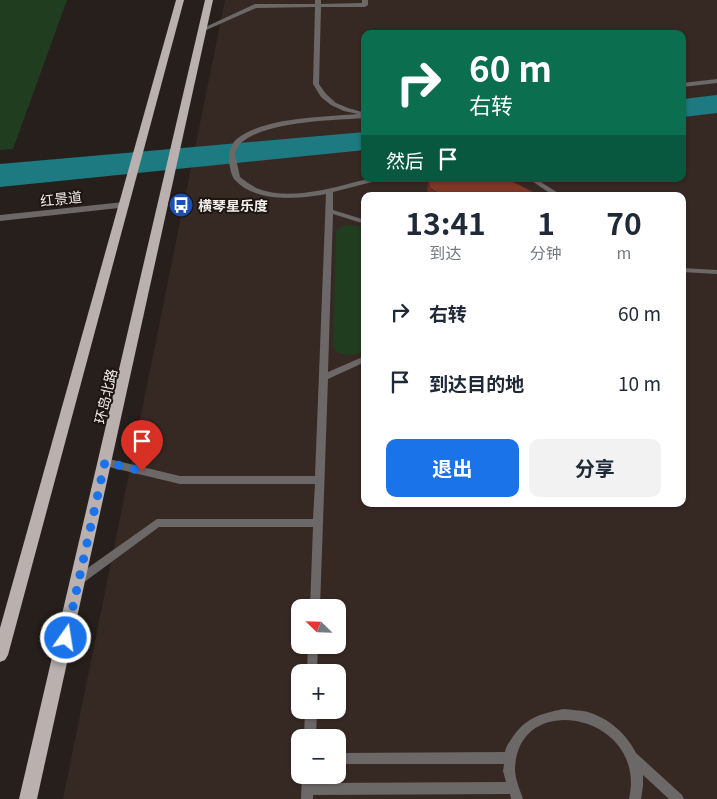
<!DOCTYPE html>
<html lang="zh">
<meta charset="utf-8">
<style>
:root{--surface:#fff;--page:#f2f2f3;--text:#1f2937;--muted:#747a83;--accent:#1a73e8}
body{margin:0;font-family:Georgia,"Noto Sans SC",serif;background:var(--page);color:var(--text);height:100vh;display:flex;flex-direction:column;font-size:19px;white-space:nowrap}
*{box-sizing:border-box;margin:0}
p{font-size:16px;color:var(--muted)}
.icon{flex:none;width:28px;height:28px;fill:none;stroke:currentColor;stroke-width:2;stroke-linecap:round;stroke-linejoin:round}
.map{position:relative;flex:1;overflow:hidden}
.drawer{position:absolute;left:361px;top:192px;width:325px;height:315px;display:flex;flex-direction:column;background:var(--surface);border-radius:10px;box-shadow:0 1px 4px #0004}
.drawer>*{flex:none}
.top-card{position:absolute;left:361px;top:30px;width:325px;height:152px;border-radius:10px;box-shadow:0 1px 4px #0004;background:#0b6e4f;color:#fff;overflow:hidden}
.needle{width:32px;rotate:293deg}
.fabs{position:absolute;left:291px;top:599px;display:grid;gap:10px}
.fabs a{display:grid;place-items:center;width:55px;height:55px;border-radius:10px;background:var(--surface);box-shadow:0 1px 4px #0004;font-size:25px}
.pin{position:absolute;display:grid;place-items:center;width:42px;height:42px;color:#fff;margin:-51px -21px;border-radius:50% 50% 50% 0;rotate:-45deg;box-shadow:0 0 5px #0007}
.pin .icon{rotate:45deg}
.me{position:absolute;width:55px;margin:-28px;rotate:13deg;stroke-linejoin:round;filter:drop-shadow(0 0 4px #0008)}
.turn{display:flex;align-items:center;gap:18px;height:105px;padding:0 25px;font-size:22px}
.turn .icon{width:65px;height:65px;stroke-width:2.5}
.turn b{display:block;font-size:35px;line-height:42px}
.then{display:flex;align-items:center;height:48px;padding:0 25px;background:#0003;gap:10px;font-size:19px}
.eta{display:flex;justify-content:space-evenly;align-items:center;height:85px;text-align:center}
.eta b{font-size:30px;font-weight:700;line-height:35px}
.cta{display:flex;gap:10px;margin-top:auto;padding:10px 25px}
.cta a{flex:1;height:58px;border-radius:10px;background:var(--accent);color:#fff;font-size:20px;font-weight:700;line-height:58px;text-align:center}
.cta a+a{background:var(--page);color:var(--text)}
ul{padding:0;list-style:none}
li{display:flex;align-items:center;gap:15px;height:70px;padding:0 25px}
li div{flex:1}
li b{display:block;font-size:19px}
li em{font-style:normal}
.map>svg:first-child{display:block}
</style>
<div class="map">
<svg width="717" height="799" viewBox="0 0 717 799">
<rect width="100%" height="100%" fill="#261f1c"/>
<path fill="#362924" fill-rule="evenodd" d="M225 0H717V799H63ZM365 34H682V179H365ZM365 196H682V504H365ZM300 608H338V645H300ZM300 672H338V710H300ZM300 738H338V775H300Z"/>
<g fill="#203e1f">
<path d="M0 0H67L13 149 0 150Z"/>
<path d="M345 225 365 227V353L347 355 337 352 333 346 336 231Z"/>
</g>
<g fill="#1d7a80">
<path d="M717 95V113L683 117V99Z"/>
<path d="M365 132V150L0 187V164Z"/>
</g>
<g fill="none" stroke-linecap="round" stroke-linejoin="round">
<g fill="#6c6867" fill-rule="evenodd">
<path d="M315 0H321V4L362 3V0H368V5L365 7H321L319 84 326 94 336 103 348 108 362 112V114H365V118C338 120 241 121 235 154L240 177C245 181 251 185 256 188 284 199 316 192 344 185 356 182 369 178 381 179L380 180 333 192V210L365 220V224L333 214 328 372 365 356V362L328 379 320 608H310L313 527H159L83 583 79 584 75 583 74 580 75 577 157 519H313L315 484H180L105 466 102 464 100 462 102 460 105 458 180 476H315L326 194C299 199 256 203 235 180 231 176 230 167 229 162 228 153 231 143 238 138 266 117 324 117 358 114L344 111 331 105 321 97 313 84 315 7 256 8 204 31 199 30 255 4H315Z"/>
<path d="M717 79V83L682 87V83Z"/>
<path d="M529 179H536L563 196H554Z"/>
<path d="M682 268 717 270V274L682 272Z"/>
<path d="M308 645H318L317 672H307Z"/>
<path d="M563 709C571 710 580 710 588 712 608 718 627 734 636 753L682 795 684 799H669L643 775V786L641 799H629C648 714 517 688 515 769 515 779 520 790 523 799H511L510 794 313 795V799H301L302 775H314V783L506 782 503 771 504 764H338V753L505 752C506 746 509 743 512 738 526 717 541 714 563 709Z"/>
<path d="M305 710H317L316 738H304Z"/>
</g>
<path fill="#6c6867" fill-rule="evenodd" d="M124 202 129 205 128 207 0 221V215Z"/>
<g fill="#b9b0af" fill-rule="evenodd">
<path d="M176 0H184L8 655 5 660 0 662V628Z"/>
<path d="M205 0H213L37 799H19Z"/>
</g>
</g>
<path fill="#6e3022" d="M428 181 541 196H427Z"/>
<path fill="#803828" stroke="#5a271c" d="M429 179H508L541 196H442L430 188 428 181Z"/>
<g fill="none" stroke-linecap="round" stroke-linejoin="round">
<path stroke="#1a73e8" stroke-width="9" stroke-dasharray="0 16.2" d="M66 638 105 462 142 471"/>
</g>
<defs>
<symbol id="bus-disc" viewBox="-11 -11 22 22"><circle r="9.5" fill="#1a4fb4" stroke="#1c1613"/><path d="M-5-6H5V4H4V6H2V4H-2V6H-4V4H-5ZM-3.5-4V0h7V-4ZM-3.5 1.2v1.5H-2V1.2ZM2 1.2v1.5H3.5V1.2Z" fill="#fff"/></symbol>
</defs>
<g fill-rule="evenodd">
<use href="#bus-disc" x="167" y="191" width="28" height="28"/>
</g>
<g text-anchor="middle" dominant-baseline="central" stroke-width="4" stroke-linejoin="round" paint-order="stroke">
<g font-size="14" fill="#f3eeec" stroke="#1c1613">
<text transform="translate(61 198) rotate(-6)">红景道</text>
<text transform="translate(105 396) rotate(-77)">环岛北路</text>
</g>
<g font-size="14" font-weight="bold" fill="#f3eeec" stroke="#1c1613" text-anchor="start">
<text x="198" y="205">横琴星乐度</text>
</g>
</g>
</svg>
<div class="fabs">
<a><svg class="needle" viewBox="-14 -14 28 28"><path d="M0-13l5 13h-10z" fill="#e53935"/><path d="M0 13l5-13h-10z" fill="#747a83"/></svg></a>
<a>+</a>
<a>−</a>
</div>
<div class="pin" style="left:142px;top:471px;background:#d93025"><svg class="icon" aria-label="arrive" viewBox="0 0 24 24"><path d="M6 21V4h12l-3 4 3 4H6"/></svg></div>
<svg class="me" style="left:66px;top:638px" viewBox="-20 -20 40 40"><circle r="17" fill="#1a73e8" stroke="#fff" stroke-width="3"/><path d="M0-11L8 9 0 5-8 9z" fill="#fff"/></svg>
<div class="top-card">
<div class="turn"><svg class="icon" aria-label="right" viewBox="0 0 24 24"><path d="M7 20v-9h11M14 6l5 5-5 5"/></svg><div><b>60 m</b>右转</div></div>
<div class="then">然后<svg class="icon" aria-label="arrive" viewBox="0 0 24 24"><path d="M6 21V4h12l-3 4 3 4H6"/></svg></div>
</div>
<section class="drawer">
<div class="eta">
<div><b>13:41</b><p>到达</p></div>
<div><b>1</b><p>分钟</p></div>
<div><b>70</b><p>m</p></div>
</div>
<ul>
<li><svg class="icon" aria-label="right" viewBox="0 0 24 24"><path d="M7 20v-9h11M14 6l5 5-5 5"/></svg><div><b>右转</b></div><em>60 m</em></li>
<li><svg class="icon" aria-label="arrive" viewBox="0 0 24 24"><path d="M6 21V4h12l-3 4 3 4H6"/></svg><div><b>到达目的地</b></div><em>10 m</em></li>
</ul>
<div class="cta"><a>退出</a><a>分享</a></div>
</section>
</div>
